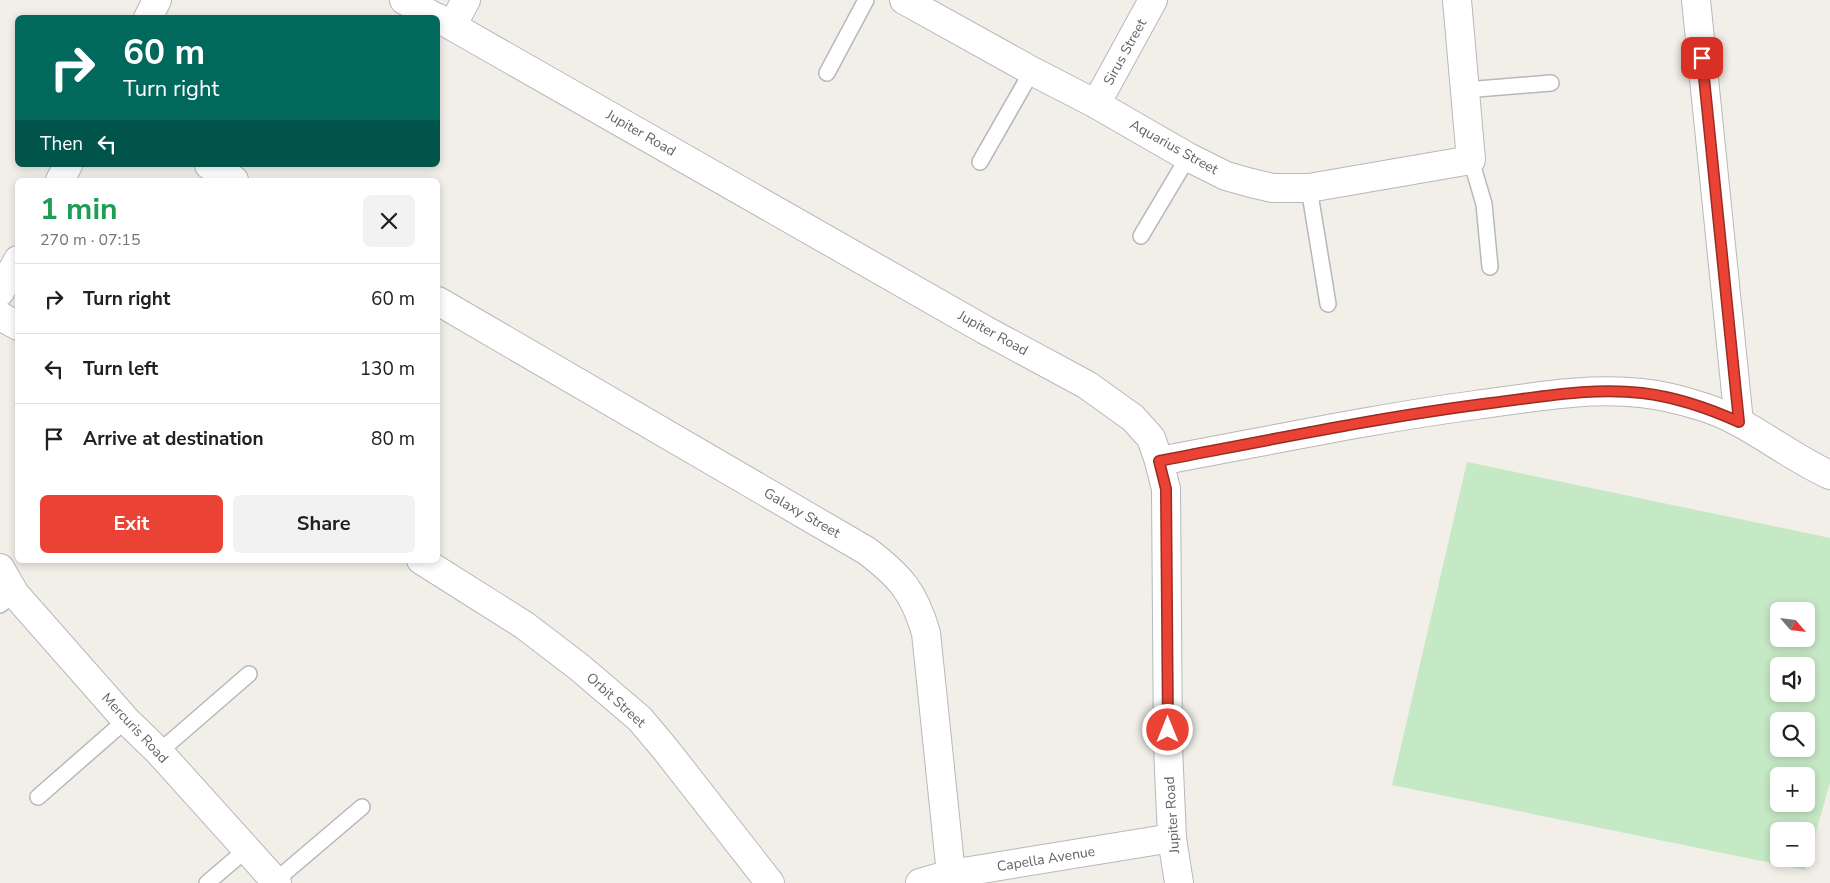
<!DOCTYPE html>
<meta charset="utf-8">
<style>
:root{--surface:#fff;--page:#f2f2f2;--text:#202124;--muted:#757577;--line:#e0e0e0;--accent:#ea4335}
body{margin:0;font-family:"Nunito Sans",sans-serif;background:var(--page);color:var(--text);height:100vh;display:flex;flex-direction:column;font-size:19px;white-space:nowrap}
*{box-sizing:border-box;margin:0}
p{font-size:16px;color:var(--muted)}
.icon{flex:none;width:28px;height:28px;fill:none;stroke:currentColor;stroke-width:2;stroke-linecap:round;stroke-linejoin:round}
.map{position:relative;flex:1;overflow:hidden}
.drawer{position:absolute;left:15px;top:178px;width:425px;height:385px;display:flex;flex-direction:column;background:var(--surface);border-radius:8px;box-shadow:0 2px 8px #0003}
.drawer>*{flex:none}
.banner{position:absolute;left:15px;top:15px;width:425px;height:152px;border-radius:8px;box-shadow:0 2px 8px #0003;background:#00695c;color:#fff;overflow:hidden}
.needle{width:32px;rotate:118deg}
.tools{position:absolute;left:1770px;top:602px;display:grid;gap:10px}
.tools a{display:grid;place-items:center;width:45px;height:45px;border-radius:8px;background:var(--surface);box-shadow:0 2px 8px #0003;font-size:25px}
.pin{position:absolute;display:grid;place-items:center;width:42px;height:42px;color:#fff;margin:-21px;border-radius:10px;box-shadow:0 2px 8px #0006}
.me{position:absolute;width:55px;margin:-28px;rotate:0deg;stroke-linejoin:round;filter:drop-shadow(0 0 4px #0008)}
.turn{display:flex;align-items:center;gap:18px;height:105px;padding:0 25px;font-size:22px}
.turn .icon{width:65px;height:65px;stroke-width:2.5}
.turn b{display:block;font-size:35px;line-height:42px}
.then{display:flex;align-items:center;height:48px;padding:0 25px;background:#0003;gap:10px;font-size:19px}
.round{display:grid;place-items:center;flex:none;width:52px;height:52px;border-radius:8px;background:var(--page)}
.overview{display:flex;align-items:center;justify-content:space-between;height:85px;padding:0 25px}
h1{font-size:30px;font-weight:700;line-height:38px;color:#1e9e55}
.cta{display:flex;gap:10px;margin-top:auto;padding:10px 25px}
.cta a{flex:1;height:58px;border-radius:8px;background:var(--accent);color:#fff;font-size:20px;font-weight:700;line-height:58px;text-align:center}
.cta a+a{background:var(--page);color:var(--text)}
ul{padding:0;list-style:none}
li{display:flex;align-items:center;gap:15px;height:70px;padding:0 25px;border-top:1px solid var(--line)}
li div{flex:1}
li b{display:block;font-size:19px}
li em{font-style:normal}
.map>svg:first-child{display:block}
</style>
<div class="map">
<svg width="1830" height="883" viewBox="0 0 1830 883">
<rect width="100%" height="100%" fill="#f1efe8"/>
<path fill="#c5e8c5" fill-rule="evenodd" d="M1467 462 1830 538V783L1805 870 1392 785ZM1779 611H1806V639H1779ZM1779 666H1806V694H1779ZM1779 721H1806V749H1779ZM1779 776H1806V804H1779ZM1779 831H1806V859H1779Z"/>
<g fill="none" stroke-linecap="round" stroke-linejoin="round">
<defs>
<g id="lane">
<path d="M827 73 866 0"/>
<path d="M1465 90 1551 83"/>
<path d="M1471 160 1484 204 1490 267"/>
<path d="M980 162 1032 71"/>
<path d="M1309 188 1328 304"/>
<path d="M1141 236 1188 157"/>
<path d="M0 605 15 594"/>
<path d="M159 752 249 674"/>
<path d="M38 797 126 720"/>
<path d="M275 881 362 807"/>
<path d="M207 883 247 849"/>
</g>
<g id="street">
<path d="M404 0 437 18"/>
<path d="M904 0 1032 71 1096 104 1188 157 1226 176 1251 183 1273 188H1309L1471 160 1457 0"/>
<path d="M1696 0 1739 422"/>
<path d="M148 18 157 0"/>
<path d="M438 18 985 330 1087 385 1133 418 1151 438 1159 461 1166 489 1168 747 1172 838 1179 883"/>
<path d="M452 26 466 0"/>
<path d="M1096 104 1153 0"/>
<path d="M209 165 234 180"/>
<path d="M60 180 68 165"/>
<path d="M0 292 18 260"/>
<path d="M438 301 867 551C901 577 914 592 926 633L951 874"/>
<path d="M0 316 18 326"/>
<path d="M1159 461C1264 442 1370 419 1476 405 1530 398 1586 387 1641 393 1662 395 1681 400 1700 406 1748 420 1785 455 1830 475"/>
<path d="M421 560 524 625 579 667 640 719 666 750 770 883"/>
<path d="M0 568 15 594 126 720 159 752 277 883"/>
<path d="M920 883 951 874 1172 838"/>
</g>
</defs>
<use href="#lane" stroke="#b5b8bc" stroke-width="18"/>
<use href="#street" stroke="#b5b8bc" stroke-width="30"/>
<use href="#lane" stroke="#fff" stroke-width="15"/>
<use href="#street" stroke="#fff" stroke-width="28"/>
</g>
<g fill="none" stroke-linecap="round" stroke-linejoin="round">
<defs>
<path id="route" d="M1168 730 1166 489 1159 461C1270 440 1380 417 1491 403 1541 397 1592 387 1642 393 1676 397 1708 408 1739 422L1702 58"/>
</defs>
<use href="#route" stroke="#982c22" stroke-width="12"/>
<use href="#route" stroke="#ea4335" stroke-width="9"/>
</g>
<g text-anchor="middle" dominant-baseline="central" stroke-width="4" stroke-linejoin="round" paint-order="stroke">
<g font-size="14" fill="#5f6368" stroke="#fff">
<text transform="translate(1125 52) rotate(-61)">Sirus Street</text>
<text transform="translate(641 133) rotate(30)">Jupiter Road</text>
<text transform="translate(1174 147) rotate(29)">Aquarius Street</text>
<text transform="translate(993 333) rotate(29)">Jupiter Road</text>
<text transform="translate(802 513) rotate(30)">Galaxy Street</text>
<text transform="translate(616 700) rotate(42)">Orbit Street</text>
<text transform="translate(135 728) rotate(47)">Mercuris Road</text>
<text transform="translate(1172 815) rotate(-94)">Jupiter Road</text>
<text transform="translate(1046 859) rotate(-9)">Capella Avenue</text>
</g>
</g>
</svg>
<div class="tools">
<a><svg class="needle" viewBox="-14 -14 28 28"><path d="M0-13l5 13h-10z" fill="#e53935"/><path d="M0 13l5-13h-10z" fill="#757577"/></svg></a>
<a><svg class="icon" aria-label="sound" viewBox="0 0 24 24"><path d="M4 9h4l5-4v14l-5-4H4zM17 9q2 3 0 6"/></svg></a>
<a><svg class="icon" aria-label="search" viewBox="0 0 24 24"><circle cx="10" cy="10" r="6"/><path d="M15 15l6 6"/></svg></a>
<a>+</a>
<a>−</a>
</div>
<div class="pin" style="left:1702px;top:58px;background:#d93025"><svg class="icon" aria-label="arrive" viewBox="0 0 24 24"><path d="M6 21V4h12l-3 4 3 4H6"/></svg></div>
<svg class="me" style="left:1168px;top:730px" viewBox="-20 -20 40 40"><circle r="17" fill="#ea4335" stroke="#fff" stroke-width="3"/><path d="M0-11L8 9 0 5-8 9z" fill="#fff"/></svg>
<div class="banner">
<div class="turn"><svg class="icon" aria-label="right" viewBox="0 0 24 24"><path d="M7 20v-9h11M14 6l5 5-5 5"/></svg><div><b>60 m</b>Turn right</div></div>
<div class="then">Then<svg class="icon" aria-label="left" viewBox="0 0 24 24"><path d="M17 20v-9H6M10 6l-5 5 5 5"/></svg></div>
</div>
<section class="drawer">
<div class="overview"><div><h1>1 min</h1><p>270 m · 07:15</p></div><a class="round"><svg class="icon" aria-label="close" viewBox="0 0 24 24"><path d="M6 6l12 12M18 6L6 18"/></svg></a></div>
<ul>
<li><svg class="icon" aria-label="right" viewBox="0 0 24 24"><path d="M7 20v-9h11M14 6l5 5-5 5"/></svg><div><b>Turn right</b></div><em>60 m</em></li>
<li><svg class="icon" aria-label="left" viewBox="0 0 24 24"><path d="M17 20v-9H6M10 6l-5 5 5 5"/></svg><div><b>Turn left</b></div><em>130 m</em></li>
<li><svg class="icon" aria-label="arrive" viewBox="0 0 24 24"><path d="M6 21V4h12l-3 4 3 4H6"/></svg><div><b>Arrive at destination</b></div><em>80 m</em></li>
</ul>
<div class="cta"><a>Exit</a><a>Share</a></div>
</section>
</div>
